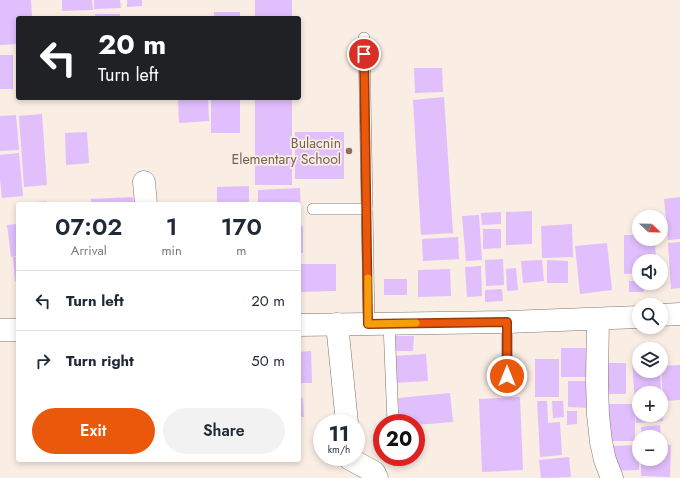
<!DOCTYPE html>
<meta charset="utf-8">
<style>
:root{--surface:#fff;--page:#f2f2f3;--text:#1f2937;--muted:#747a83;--line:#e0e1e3;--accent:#ea580c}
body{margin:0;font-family:Jost,sans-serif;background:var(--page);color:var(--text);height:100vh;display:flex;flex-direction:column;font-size:15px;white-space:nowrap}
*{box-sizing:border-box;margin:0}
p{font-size:13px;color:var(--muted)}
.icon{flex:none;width:22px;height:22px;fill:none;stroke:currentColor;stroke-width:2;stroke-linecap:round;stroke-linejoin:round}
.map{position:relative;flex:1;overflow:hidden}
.panel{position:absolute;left:16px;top:202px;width:285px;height:260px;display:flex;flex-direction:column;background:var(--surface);border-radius:4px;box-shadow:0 2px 6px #0003}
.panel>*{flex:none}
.top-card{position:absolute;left:16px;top:16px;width:285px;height:84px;border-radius:4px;box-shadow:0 2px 6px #0003;background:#202124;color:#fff;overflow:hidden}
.needle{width:26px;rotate:112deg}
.fabs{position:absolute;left:632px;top:210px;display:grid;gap:8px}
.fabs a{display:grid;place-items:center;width:36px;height:36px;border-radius:50%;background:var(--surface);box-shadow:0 2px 6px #0003;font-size:20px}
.speed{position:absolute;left:313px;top:414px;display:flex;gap:8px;font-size:20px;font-weight:700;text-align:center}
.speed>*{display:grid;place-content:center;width:52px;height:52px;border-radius:50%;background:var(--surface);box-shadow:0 2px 6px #0003;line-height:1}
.speed small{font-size:10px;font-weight:400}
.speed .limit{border:6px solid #d22;background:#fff;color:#111}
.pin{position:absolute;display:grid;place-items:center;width:34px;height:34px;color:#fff;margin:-17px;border:2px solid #fff;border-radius:50%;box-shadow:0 1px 4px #0007}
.me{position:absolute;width:44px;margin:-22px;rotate:0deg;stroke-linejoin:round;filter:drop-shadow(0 0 3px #0008)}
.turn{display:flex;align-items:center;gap:14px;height:84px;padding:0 16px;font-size:18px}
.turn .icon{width:52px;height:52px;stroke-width:2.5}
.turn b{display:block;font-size:28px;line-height:34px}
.eta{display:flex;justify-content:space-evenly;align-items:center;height:68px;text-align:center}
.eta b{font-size:24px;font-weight:600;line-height:28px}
.button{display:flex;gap:8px;margin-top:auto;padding:8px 16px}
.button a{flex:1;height:46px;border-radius:24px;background:var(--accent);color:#fff;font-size:16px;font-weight:600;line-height:46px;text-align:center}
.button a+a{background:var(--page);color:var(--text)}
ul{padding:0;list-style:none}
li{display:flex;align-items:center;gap:12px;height:60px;padding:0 16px;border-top:1px solid var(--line)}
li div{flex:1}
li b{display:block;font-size:15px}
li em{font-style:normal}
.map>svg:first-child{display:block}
</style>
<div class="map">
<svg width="680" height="478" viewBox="0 0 680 478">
<rect width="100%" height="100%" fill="#f9ede4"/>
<g fill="#e1befc">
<path d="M0 0H31L32 18H18V44L0 45Z"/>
<path d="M62 0H92L93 10 62 11Z"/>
<path d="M94 0H120L121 8 94 9Z"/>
<path d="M127 0H142V6L127 7Z"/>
<rect x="255" y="0" width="37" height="18"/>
<rect x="214" y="12" width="26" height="6"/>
<rect x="95" y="14" width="25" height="4"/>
<path d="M164 16V18H132V17Z"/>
<rect x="0" y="55" width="13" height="34"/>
<path d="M414 68H442L443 92 415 93Z"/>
<path d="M444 97 453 233 421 235 413 100Z"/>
<path d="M199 98H208L209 121 179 123 178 99Z"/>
<rect x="211" y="98" width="29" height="35"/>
<rect x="255" y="98" width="37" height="87"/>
<path d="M42 114 47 185 24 187 19 116Z"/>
<path d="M16 115 19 150 0 151V116Z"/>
<path d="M87 132 89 163 66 165 65 133Z"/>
<rect x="295" y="132" width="49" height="47"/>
<path d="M19 153 23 196 2 198 0 179V155Z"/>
<path d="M249 186V204H217V187Z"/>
<path d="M300 188 301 221H299V204H258V190Z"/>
<path d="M133 197 134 204H91V199Z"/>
<path d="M680 197V239L668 240 664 199Z"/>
<path d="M46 201V204H28V203Z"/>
<path d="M532 211V244L506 245V212Z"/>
<path d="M501 212V224L482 225 481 213Z"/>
<path d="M479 215 482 260 466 261 462 216Z"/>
<path d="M18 224V256L11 257 7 225Z"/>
<path d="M572 224 573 257 542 258 541 226Z"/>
<rect x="299" y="226" width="4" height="27"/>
<path d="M483 229H501V248L483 249Z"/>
<path d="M624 235H639V239H655L656 261H639V273L624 274Z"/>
<path d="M458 237 459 259 423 261 422 239Z"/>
<path d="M680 242V288L671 289 668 243Z"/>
<path d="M607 243 612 290 580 294 575 246Z"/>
<path d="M13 257H18V280L15 281Z"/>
<path d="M503 259 504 285 486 286 485 260Z"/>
<path d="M542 260 544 281 523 283 521 261Z"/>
<path d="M547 260 568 261V283H547Z"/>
<path d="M299 264H336V291L299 292Z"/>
<path d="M481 266 482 296 467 297 465 267Z"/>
<path d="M516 268 518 290 507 291 506 269Z"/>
<path d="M450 269 451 296 418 297V270Z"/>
<rect x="384" y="279" width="23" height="16"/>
<path d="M629 281H639V283H644V292H629Z"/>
<path d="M502 289 503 301 485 302V290Z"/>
<path d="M395 336H414L413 351H394Z"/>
<rect x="561" y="348" width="35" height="29"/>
<path d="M311 351 312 383H299V352Z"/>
<path d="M426 354 428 381 394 383 393 356Z"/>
<path d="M639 356V371H660L661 393H639V415H661V406H662L663 421 636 423 632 357Z"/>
<rect x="535" y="359" width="24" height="38"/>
<rect x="602" y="363" width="24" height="31"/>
<path d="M680 365V400L663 401 661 366Z"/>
<path d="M568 381H593V408L568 407Z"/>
<path d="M450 393 453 422 416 425V423H400L398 398Z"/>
<path d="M520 397 523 470 482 472 479 399Z"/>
<path d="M299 398H303L304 417H299Z"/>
<path d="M537 401H547L548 423 560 422 562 455 540 457Z"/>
<path d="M552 401H563L564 417 553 418Z"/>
<rect x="605" y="404" width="30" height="37"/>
<path d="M567 411H577V424L567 425Z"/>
<path d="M660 425 661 437H642L641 427Z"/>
<path d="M661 444 671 445 670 477 641 476V459H661Z"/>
<path d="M639 445V470L610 471V446Z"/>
<path d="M569 457 571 477 541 478 539 460Z"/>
</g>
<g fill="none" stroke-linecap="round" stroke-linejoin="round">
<defs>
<g id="service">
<path d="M364 38 369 324"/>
<path d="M313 209H367"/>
<path d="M507 322V390"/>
<path d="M389 324 393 423"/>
</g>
<g id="minor">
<path d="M144 182 146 204"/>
<path d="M598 319 597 382 598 415 601 442 605 460 612 478"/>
<path d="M337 324 347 423"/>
<path d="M350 459 374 472 377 478"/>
</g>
<g id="secondary">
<path d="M661 315 680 314"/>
<path d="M299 325 507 322 639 317"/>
<path d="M0 330H18"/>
</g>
</defs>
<use href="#service" stroke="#80756d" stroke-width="12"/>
<use href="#minor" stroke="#80756d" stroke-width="23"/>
<use href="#secondary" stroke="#80756d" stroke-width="23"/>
<use href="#service" stroke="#fff" stroke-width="11"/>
<use href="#minor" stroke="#fff" stroke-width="22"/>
<use href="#secondary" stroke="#fff" stroke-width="22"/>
</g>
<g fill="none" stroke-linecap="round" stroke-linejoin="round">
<defs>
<path id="route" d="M364 54 368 324 507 322V376"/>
</defs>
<use href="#route" stroke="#983908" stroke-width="10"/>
<use href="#route" stroke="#ea580c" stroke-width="7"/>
<path stroke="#f59e0b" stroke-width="7" d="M368 278V324L416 323"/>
</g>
<circle fill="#8d6e63" stroke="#f9ede4" stroke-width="1.5" cx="349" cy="151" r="4"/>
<g text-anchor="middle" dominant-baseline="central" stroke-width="3.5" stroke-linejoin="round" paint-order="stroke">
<g font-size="14" fill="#785e54" stroke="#f9ede4" text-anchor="end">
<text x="341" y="143">Bulacnin<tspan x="341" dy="16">Elementary School</tspan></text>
</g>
</g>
</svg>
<div class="fabs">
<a><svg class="needle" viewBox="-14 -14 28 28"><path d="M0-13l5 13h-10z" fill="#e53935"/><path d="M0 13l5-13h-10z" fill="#747a83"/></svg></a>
<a><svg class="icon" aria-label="sound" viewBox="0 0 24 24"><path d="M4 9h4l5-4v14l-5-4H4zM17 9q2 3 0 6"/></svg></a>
<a><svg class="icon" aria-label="search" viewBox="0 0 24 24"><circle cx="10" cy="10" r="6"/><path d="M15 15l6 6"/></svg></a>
<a><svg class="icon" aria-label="layers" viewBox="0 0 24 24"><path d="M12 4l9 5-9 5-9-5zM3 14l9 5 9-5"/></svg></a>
<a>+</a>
<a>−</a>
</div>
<div class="speed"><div>11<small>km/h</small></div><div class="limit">20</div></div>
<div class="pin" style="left:364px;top:54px;background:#d93025"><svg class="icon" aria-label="arrive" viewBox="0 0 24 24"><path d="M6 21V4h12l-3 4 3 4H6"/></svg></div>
<svg class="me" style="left:507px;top:376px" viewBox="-20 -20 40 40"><circle r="17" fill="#ea580c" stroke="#fff" stroke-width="3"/><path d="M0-11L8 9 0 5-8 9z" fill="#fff"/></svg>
<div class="top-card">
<div class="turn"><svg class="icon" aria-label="left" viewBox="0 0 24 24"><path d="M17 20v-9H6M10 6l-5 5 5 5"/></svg><div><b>20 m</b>Turn left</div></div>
</div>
<section class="panel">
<div class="eta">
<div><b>07:02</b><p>Arrival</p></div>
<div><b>1</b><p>min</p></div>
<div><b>170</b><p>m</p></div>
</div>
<ul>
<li><svg class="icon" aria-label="left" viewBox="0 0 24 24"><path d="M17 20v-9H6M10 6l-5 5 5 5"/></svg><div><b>Turn left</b></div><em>20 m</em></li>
<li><svg class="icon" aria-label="right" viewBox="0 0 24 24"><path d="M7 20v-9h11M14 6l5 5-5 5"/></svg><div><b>Turn right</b></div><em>50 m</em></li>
</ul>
<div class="button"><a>Exit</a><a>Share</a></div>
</section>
</div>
